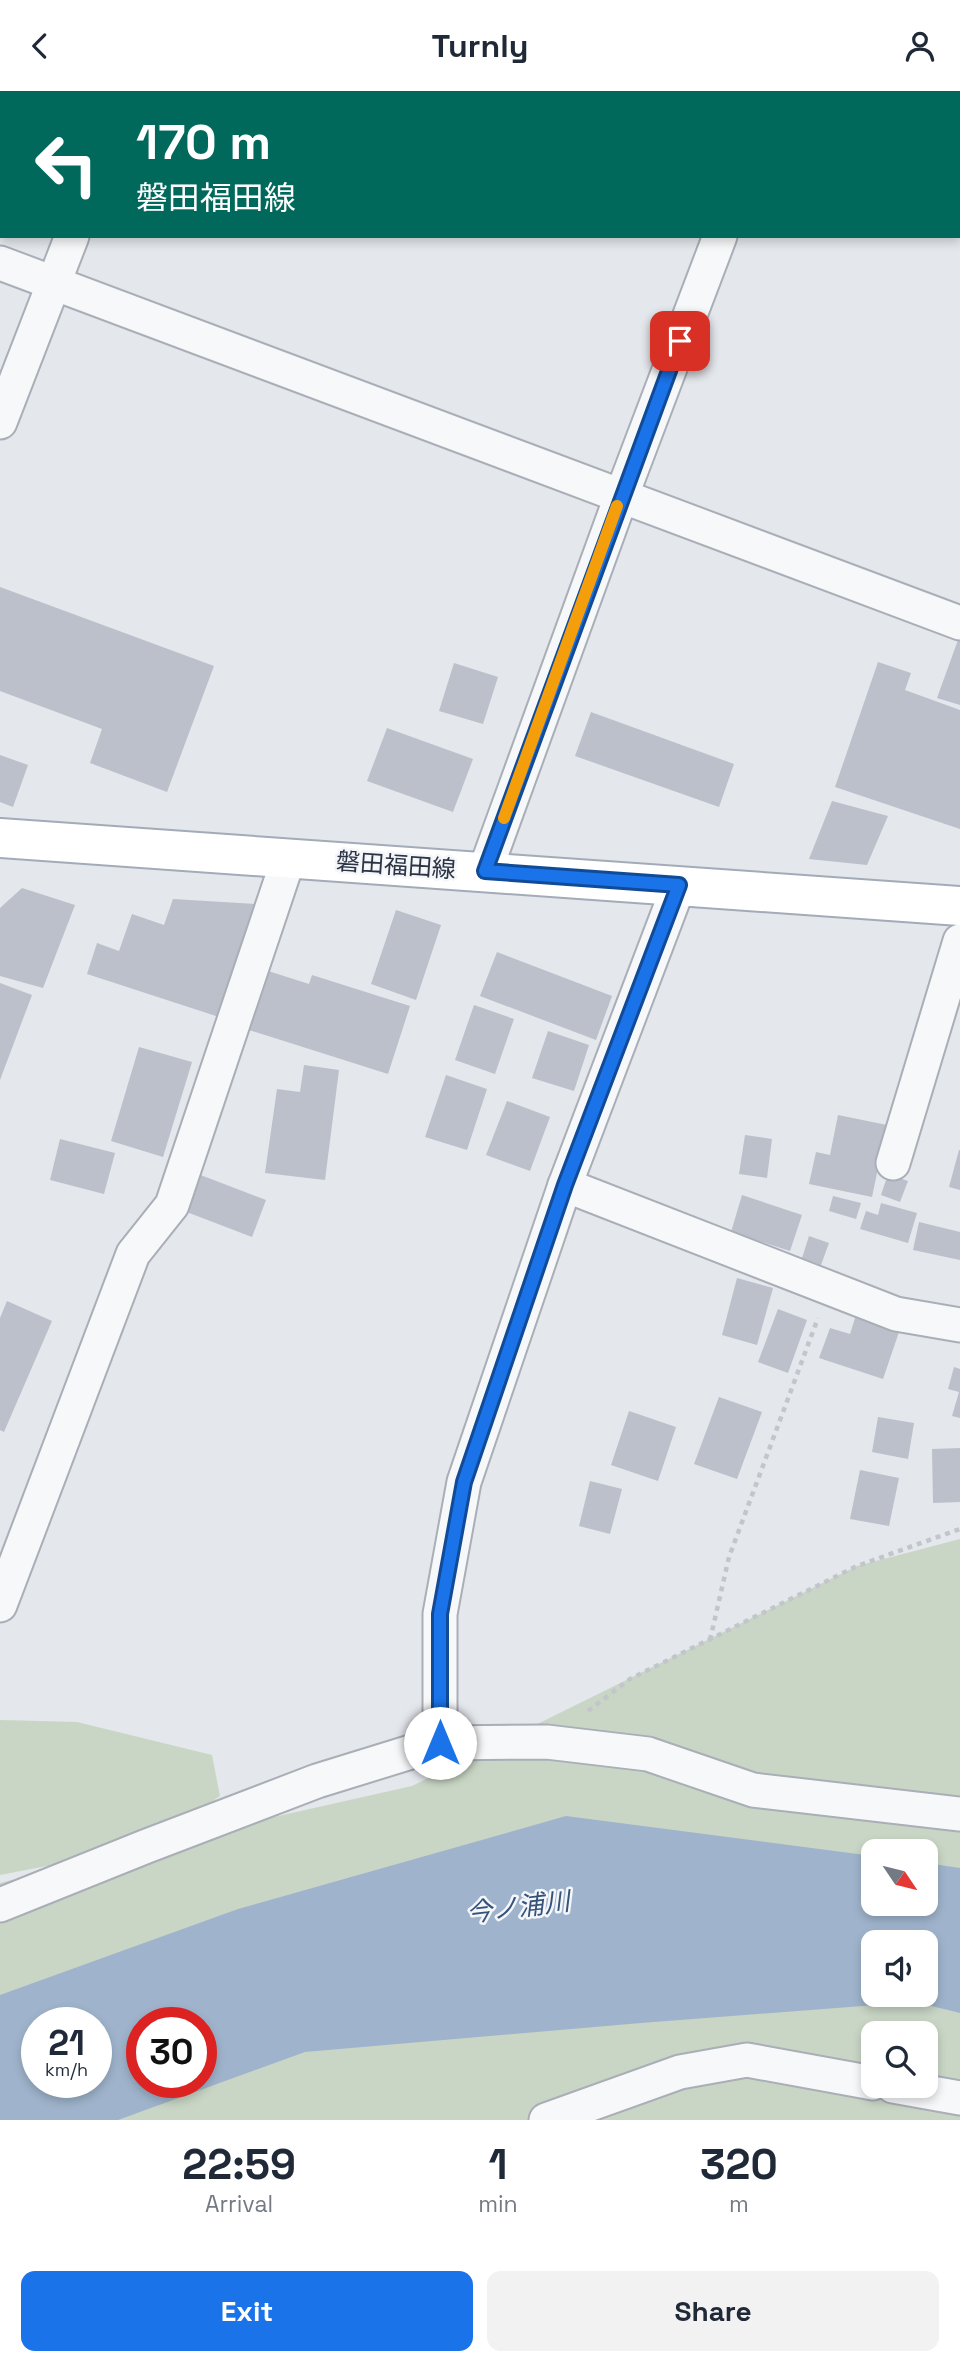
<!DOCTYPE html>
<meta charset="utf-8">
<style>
:root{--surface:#fff;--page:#f2f2f3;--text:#1f2937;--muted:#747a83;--accent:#1a73e8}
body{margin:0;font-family:"Space Grotesk","Noto Sans JP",sans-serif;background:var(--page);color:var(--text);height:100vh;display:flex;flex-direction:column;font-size:26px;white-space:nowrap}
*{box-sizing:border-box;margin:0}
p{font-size:23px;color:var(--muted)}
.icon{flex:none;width:38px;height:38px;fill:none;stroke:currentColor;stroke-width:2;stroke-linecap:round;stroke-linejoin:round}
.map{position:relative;height:2029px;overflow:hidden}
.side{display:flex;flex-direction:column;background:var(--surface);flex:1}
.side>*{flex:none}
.banner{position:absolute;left:0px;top:0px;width:961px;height:147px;box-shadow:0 4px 10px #0003;background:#00695c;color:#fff;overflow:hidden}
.needle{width:46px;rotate:125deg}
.controls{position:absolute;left:861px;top:1748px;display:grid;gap:14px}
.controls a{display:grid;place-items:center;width:77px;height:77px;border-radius:14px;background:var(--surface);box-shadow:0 4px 10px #0003;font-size:35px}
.speed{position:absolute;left:21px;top:1916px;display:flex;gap:14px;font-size:35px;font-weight:700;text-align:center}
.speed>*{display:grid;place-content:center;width:91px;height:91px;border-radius:50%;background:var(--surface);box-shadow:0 4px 10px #0003;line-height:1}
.speed small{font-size:18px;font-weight:400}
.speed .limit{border:10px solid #d22;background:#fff;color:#111}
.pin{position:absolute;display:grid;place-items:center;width:60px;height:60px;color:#fff;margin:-30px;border-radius:14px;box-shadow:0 4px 10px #0006}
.me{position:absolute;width:77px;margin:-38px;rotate:0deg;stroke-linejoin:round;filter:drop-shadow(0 0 5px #0008)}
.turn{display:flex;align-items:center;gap:24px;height:147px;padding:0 21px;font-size:32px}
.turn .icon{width:91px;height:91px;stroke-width:2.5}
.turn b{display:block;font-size:49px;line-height:60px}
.eta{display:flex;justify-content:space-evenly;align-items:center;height:119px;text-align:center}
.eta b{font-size:42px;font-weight:700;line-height:49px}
.action{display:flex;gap:14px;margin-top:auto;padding:14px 21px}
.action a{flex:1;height:80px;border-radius:14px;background:var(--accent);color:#fff;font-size:28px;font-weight:700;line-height:80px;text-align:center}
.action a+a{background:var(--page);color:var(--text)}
header{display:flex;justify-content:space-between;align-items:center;height:91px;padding:0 21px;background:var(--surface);font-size:32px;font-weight:700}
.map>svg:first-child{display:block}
</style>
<header><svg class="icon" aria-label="back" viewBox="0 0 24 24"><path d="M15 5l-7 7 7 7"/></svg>Turnly<svg class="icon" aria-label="person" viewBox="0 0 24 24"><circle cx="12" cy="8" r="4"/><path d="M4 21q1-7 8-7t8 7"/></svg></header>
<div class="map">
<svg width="960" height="2029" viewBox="0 0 960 2029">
<rect width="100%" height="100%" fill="#e4e7ec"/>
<path fill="#c9d6c5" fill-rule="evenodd" d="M960 1448V2029H0V1792L130 1759 0 1784V1629L77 1631 212 1664 220 1705 150 1754 412 1695 857 1475ZM873 1760H926V1813H873ZM873 1852H926V1904H873ZM37 1932H96V1992H37ZM142 1932H201V1992H142ZM873 1942H926V1995H873Z"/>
<path fill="#9fb4cc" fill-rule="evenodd" d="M566 1725 873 1765V1813H926V1772L960 1777V1922L915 1911 641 1932 305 1961 118 2029H0V1904L238 1818ZM873 1852H926V1904H873ZM37 1932H96V1992H37ZM142 1932H201V1992H142Z"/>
<g fill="#bbc0ca">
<path d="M0 496 214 575 167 701 90 672 102 638 0 600Z"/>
<path d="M958 549H960V614L937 607Z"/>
<path d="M878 571 911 582 905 599 960 619V738L835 696Z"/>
<path d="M454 572 498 586 483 633 439 620Z"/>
<path d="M591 621 734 673 719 716 575 665Z"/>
<path d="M387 637 473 668 453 721 367 690Z"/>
<path d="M0 664 28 674 13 716 0 711Z"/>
<path d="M832 710 888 725 867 774 809 768Z"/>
<path d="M22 797 75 814 43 897 0 885V817Z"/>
<path d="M173 808 256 813 219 926 87 883 97 852 119 860 132 823 164 834Z"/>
<path d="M396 819 441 834 416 909 371 893Z"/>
<path d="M497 861 612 905 596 949 480 905Z"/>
<path d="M265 879 309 893 312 884 410 915 388 983 246 938Z"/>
<path d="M0 892 32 904 0 989Z"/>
<path d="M474 914 514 928 495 983 455 969Z"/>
<path d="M548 940 589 954 574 1000 532 987Z"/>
<path d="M139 956 192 971 163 1066 111 1050Z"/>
<path d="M304 974 339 979 325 1089 265 1082 277 998 300 1001Z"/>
<path d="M446 984 487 998 467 1059 425 1046Z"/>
<path d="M507 1010 550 1026 530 1080 486 1064Z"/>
<path d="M838 1024 887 1034 872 1106 809 1093 816 1061 830 1064Z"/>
<path d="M745 1044 772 1048 767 1087 739 1083Z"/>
<path d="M60 1048 115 1062 104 1103 50 1089Z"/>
<path d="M959 1059H960V1099L949 1096Z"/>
<path d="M198 1083 266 1109 252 1146 184 1120Z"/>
<path d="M888 1083 908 1090 900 1111 881 1104Z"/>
<path d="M742 1104 802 1124 790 1160 731 1141Z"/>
<path d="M833 1105 861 1112 856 1128 829 1120Z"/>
<path d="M881 1112 917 1122 908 1152 860 1138 866 1120 878 1124Z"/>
<path d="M919 1131 960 1141V1169L913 1159Z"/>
<path d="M809 1145 829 1152 821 1174 802 1167Z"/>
<path d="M737 1187 773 1197 757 1254 722 1244Z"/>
<path d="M7 1210 52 1230 4 1341 0 1339V1227Z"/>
<path d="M778 1218 807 1229 788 1282 758 1271Z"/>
<path d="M856 1224 900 1238 883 1288 819 1267 830 1237 850 1243Z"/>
<path d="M954 1276 960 1278V1327L952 1325 959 1301 948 1298Z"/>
<path d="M719 1306 762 1321 737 1388 694 1373Z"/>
<path d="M629 1320 676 1336 658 1390 611 1374Z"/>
<path d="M878 1326 914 1332 908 1368 872 1361Z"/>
<path d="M960 1357V1411L933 1412 932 1358Z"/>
<path d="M860 1379 899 1387 889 1435 850 1428Z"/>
<path d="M590 1390 622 1398 610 1443 579 1435Z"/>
</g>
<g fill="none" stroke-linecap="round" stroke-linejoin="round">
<defs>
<g id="street">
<path d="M128 2 129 0"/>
<path d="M774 2 775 0"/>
<path d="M0 172 960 532"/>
<path d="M0 331 72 145"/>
<path d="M485 780 621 406 720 145"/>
<path d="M893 1072 960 850"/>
<path d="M565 1094 896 1223 960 1234"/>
<path d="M0 1514 133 1163 172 1114 289 766"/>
<path d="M440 1652V1523L464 1391 565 1094 679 794"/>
<path d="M0 1814 147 1755 317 1690 440 1652 547 1651 648 1663 753 1699 960 1723"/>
<path d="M893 1995 960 2007"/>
<path d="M546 2029 680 1981 747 1969 873 1992"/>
</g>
<path id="primary" d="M0 747 960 815"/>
</defs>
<use href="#street" stroke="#a9aeb7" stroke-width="37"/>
<use href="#primary" stroke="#a3abb8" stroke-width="42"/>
<g stroke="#c2c5cb" stroke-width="4.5" stroke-dasharray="5 5" stroke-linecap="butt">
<path d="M710 1549 729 1466 818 1227"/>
<path d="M588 1620 630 1588 857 1475 960 1438"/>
</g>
<use href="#street" stroke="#f7f8fa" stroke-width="33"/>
<use href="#primary" stroke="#fff" stroke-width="38"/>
</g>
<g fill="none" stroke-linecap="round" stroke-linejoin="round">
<defs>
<path id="route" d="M440 1652V1523L464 1391 565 1094 679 794 485 780 680 250"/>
</defs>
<use href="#route" stroke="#114b97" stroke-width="18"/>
<use href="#route" stroke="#1a73e8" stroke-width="12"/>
<path stroke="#f59e0b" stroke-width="12" d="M504 727 617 415"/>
</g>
<g text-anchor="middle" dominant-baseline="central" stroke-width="5" stroke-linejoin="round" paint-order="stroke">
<g font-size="24" fill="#2b3445" stroke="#f4f6f9">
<text transform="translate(396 774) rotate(4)">磐田福田線</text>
</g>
<g font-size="26" font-style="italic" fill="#34527a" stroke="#f4f6f9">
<text transform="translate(518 1816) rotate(-7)">今ノ浦川</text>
</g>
</g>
</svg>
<div class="controls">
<a><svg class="needle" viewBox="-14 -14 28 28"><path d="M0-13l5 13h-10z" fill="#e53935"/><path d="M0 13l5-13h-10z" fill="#747a83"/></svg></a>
<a><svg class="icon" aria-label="sound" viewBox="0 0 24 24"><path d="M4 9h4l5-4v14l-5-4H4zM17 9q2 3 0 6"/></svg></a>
<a><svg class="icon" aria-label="search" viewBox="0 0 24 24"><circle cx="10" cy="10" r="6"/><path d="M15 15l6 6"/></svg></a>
</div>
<div class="speed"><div>21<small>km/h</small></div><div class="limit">30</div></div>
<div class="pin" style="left:680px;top:250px;background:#d93025"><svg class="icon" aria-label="arrive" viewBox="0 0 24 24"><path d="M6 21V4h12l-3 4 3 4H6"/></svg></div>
<svg class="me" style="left:440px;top:1652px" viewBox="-20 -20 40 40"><circle r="19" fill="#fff"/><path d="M0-13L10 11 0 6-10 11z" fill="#1a73e8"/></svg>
<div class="banner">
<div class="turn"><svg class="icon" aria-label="left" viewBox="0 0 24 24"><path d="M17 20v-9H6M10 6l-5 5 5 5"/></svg><div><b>170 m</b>磐田福田線</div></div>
</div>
</div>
<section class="side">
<div class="eta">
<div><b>22:59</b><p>Arrival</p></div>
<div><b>1</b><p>min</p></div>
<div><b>320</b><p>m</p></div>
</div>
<div class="action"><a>Exit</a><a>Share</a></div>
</section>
